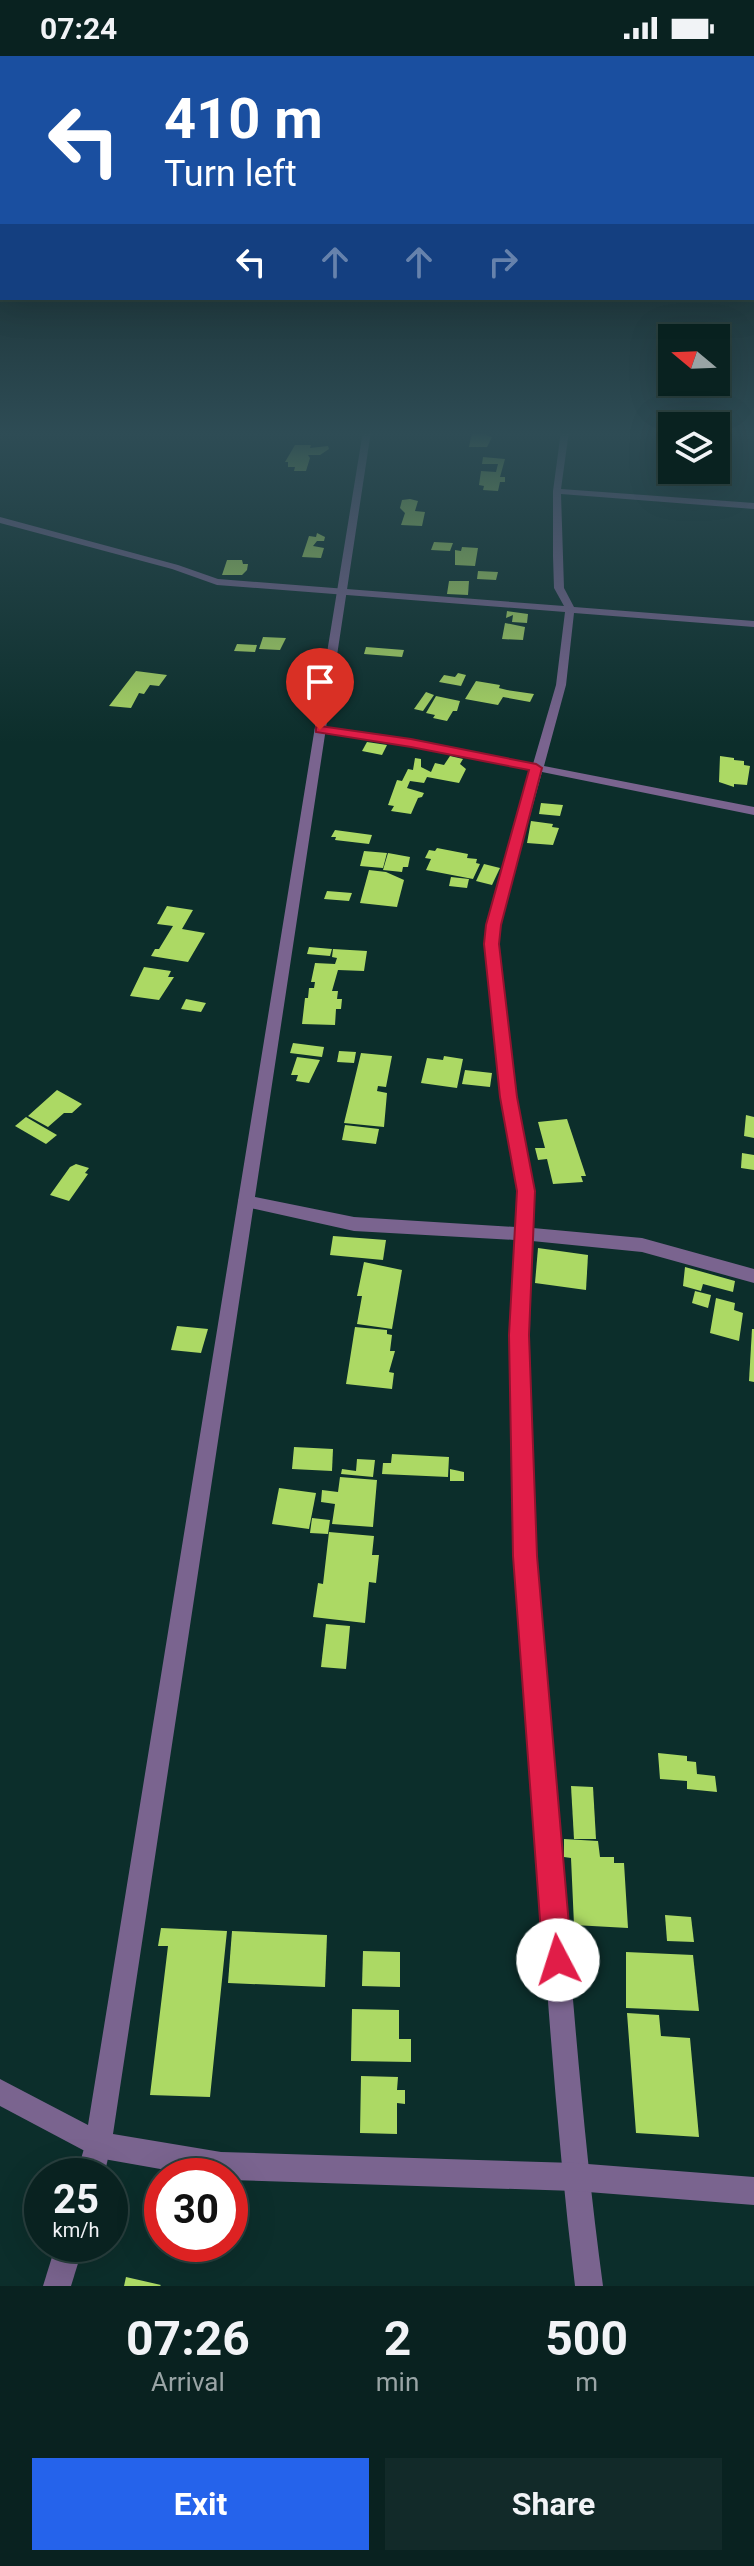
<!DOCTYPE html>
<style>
:root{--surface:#092220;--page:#122a29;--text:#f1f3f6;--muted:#99a4a5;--line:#293f3e;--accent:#2563eb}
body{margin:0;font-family:Roboto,sans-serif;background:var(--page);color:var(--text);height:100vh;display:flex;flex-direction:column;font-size:30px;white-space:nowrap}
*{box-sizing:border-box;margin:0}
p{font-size:26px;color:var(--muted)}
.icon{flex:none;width:44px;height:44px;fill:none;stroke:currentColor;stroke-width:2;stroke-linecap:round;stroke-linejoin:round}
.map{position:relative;height:2230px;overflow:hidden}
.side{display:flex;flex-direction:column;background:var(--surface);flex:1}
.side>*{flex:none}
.banner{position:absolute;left:0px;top:0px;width:754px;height:244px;box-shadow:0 8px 32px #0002,0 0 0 2px var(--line);background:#1a4fa0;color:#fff;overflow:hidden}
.needle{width:52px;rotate:289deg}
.fabs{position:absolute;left:658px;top:268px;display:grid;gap:16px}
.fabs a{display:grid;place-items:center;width:72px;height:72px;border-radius:0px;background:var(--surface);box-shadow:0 8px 32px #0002,0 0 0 2px var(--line);font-size:40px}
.speed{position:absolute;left:24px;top:2102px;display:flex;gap:16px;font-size:40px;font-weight:700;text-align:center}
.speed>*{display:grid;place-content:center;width:104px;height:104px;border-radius:50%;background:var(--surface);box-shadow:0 8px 32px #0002,0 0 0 2px var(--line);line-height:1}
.speed small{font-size:20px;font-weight:400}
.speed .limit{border:12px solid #d22;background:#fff;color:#111}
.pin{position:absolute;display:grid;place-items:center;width:68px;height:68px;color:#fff;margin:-82px -34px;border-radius:50% 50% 50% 0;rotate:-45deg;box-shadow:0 0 8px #0007}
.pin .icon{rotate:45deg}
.me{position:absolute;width:88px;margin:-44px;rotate:355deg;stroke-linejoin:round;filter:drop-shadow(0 0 6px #0008)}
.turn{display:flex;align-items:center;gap:28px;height:168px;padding:0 32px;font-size:36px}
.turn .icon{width:104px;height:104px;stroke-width:2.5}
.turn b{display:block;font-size:56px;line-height:68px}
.lanes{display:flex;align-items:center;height:76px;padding:0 32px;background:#0003;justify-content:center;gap:40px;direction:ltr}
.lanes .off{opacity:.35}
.eta{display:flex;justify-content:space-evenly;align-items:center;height:136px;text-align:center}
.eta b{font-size:48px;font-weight:700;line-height:56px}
.button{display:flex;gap:16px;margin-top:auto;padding:16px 32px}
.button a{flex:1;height:92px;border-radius:0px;background:var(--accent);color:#fff;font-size:32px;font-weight:700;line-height:92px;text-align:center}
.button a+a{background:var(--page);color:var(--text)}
.status{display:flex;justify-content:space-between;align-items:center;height:56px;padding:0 40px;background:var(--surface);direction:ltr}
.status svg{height:22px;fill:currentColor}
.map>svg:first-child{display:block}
</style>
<div class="status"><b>07:24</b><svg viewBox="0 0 49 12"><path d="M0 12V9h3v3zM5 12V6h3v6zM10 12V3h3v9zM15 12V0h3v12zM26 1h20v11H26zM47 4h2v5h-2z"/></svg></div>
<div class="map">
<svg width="754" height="2230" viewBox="0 0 754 2230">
<rect width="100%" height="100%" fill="#0c2e2b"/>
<g fill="#acd964">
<path d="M485 375 484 378 492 381 487 391H469L472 376Z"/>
<path d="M295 389H311L310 392 328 390 329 393 320 399H308L310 402 306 415H294L295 411H288V406H285Z"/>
<path d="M483 401 505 403 500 421H505V426H500L498 435 483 434 484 430 479 429 481 415 496 416 498 408H482Z"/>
<path d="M410 443 418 445 415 455 425 456 422 470 401 469 405 457 400 452 402 444Z"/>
<path d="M317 477 325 481 324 485H317L313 490 324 492 321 502 302 501 309 480 316 481Z"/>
<path d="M434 486 453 487 450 495 431 494Z"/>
<path d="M462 491 478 492 475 510 455 509V494L461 495Z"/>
<path d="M227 504H242L243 508H248L247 514 242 519H222Z"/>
<path d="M478 515 498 516 496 524 477 523Z"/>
<path d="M449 525H469L468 539 447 538Z"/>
<path d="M507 555 528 558 527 567 512 566 513 559 506 562Z"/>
<path d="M505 567 525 571 523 584 502 583Z"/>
<path d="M263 581 286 582 280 594 259 593Z"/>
<path d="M237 588 257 589 255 596 234 595Z"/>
<path d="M366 591 404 594 402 601 364 598Z"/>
<path d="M136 615 167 619 159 630 150 629 144 638 139 637 131 652 109 650Z"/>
<path d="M458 617 466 619 461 630 439 626 444 619 455 621Z"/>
<path d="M476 625 500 629 499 632 507 634 534 638 530 646 503 641 498 649 465 643Z"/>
<path d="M426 636 434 639 423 655 414 653Z"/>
<path d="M436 640 460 645 457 655H453L447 665 433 662 435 659 426 657Z"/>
<path d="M367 686 387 689 382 699 362 695Z"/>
<path d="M450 700 463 703 460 708 466 713 459 727 427 721 424 727 410 725 407 732 424 737 422 741 418 742 411 758 391 755 394 750 388 749 397 724 402 725 408 713 413 714 415 702 421 703V711L431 716 435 707 444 709Z"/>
<path d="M720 700 734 702V704L744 705V709L750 710 747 729 734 728V731L719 726Z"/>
<path d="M541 747 563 749 560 760 539 758Z"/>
<path d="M531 765 553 768 552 771 559 772 553 789 527 787Z"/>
<path d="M335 774 372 779 369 788 335 784 336 781H331Z"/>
<path d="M437 792 468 798 467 802 477 803 476 807 480 808 473 823 426 814 431 803 425 802 429 794 435 795Z"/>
<path d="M364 795 387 797 383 812 360 810Z"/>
<path d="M388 797 410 801 408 811H403L402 816 383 814Z"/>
<path d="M484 808 500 812 492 829 476 825Z"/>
<path d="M369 814 386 816 404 824 397 851 360 847Z"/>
<path d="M451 821 469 823 467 832 449 830Z"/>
<path d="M327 835 352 837 349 845 324 843Z"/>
<path d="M167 850 193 854 182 873 205 877 188 906 151 900 155 893H159L173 870 157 868Z"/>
<path d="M309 891 332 893 330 900 307 898Z"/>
<path d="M333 893 367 895 364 915 338 914 332 935H338L337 943H342L341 953H336L335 969 302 968 305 942H308L309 932H314L315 926H311L315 907 335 908 337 902 332 901Z"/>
<path d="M144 911 171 915 168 921H174L159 944 130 940Z"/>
<path d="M186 943 206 947 201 956 181 953Z"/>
<path d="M293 987 324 991 322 1001 290 997Z"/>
<path d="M339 995 356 996 354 1007 337 1006Z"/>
<path d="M361 997 392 1000 386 1031 378 1030 377 1035 387 1037 384 1071 344 1067Z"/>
<path d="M444 1000 463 1003 457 1032 421 1027 427 1002 443 1004Z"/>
<path d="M297 1001 320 1004 309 1027 296 1025 298 1019H291Z"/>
<path d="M465 1014 492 1017 490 1031 462 1028Z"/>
<path d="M57 1034 82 1048 72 1057H64L48 1071 28 1060Z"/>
<path d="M746 1059 754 1061V1082L744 1080Z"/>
<path d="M26 1061 57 1079 46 1088 15 1070Z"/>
<path d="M567 1063 586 1120H581L583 1126 553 1128 547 1103 538 1104 535 1092H545L538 1066Z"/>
<path d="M345 1069 379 1073 376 1088 342 1084Z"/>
<path d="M742 1097 754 1099V1114L741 1112Z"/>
<path d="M76 1108 89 1112 85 1117 88 1118 69 1145 50 1139 70 1111Z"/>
<path d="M333 1180 386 1184 383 1204 330 1199Z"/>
<path d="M538 1192 588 1199 586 1234 535 1227Z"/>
<path d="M364 1206 402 1214 392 1273 357 1268 362 1240H357Z"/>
<path d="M685 1211 735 1225 733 1236 703 1228 701 1235 683 1230Z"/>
<path d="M695 1235 711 1239 708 1252 692 1247Z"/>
<path d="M716 1242 735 1247 734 1254 743 1257 739 1285 710 1277Z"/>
<path d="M177 1270 208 1273 201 1297 171 1294Z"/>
<path d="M355 1271 387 1274V1278L392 1279 390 1295H395L389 1316 394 1317 392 1333 346 1328Z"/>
<path d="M752 1273H754V1326L749 1325Z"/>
<path d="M294 1391 333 1393 332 1415 292 1413Z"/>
<path d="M392 1398 449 1401 448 1421 382 1418 383 1407H391Z"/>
<path d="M357 1403 375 1404 373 1421 341 1418 342 1413 356 1415Z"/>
<path d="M450 1413 464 1416V1425H450Z"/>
<path d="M340 1421 377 1424 373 1471 332 1468 335 1448 321 1446 322 1434 338 1436Z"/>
<path d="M279 1432 316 1437 309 1473 272 1468Z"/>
<path d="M312 1462 330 1464 328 1478 310 1477Z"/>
<path d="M329 1476 374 1480 372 1499H379L376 1527 369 1526 365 1567 313 1561 318 1527 323 1528Z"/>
<path d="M326 1568 350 1570 346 1613 321 1611Z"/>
<path d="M658 1697 687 1700V1705L696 1706 697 1718 715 1720 717 1736 687 1733V1725L660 1723Z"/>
<path d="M571 1730 593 1731 596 1783H574Z"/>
<path d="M564 1783 598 1785 600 1801H614V1807H624L628 1872 574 1869 571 1802 564 1801Z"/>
<path d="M665 1859 691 1861 694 1886 667 1885Z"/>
<path d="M161 1872 227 1875 210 2041 150 2039 168 1890H158Z"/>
<path d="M232 1875 327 1879 325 1931 228 1927Z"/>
<path d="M363 1895 400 1896V1931L362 1930Z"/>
<path d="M626 1896 693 1899 699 1955 626 1952Z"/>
<path d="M352 1953 399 1954V1983H411V2006L351 2005Z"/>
<path d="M627 1957 659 1959 661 1980 690 1982 699 2081 636 2077Z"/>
<path d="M361 2020 398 2021 397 2034H405V2048L397 2047V2078L360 2077Z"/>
<path d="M126 2221 161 2229 160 2230H124Z"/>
</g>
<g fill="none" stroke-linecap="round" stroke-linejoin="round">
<g fill="#7a648f" fill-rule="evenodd">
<path d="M561 375H569L561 433 754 447V453L561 438 564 532 574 551 754 565V571L574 557 566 629 544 710 754 751V759L542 716 500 869 499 888 517 1041 534 1135 533 1172 642 1182 754 1213V1227L642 1196 532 1185C524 1378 541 1568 558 1760 571 1917 582 2074 603 2230H575C556 2074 546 1916 534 1759 520 1567 505 1377 515 1184L354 1175 246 1151 240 1150 238 1145 240 1140 246 1139 354 1161 516 1171 518 1135 501 1041 485 888 486 869 531 714 411 690 320 677 314 674 320 671 411 684 533 708 556 629 565 556 217 529 172 513 0 467V461L178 509 218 523 564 550 554 532 553 500V435Z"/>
<path d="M98 2076 108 2079 111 2089 104 2120H76L88 2079Z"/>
<path d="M56 2188H84L71 2230H43Z"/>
</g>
<path fill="#7a648f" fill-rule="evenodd" d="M363 375H371L113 2078 221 2096 575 2107 754 2121V2149L575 2135 230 2124V2120H200L98 2102 0 2050V2023L88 2069Z"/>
</g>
<linearGradient id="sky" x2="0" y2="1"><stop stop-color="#071918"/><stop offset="0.55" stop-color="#2e4c55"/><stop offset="1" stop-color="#2e4c55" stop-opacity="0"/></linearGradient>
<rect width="754" height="687" fill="url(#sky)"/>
<path fill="#e11d48" stroke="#92132f" stroke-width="2" d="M320 670 411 683 536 708 542 712 501 869 499 888 517 1041 535 1135 529 1279 537 1500 572 1904 568 1914 558 1918 548 1914 543 1904 513 1500 509 1279 517 1135 500 1041 484 888 486 869 529 714 411 691 316 676V671Z"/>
</svg>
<div class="fabs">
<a><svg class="needle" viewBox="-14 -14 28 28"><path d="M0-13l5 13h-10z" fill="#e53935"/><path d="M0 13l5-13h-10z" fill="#99a4a5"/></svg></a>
<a><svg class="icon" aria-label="layers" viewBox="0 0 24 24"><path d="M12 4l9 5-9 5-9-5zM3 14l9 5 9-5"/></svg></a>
</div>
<div class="speed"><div>25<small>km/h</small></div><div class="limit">30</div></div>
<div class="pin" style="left:320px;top:674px;background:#d93025"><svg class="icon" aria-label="arrive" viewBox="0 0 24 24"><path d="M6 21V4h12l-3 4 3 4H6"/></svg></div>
<svg class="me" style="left:558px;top:1904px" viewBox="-20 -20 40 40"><circle r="19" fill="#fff"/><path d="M0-13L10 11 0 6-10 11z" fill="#e11d48"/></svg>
<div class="banner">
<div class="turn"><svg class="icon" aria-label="left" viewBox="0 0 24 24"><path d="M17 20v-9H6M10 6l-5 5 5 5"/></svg><div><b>410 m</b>Turn left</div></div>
<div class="lanes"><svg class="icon" aria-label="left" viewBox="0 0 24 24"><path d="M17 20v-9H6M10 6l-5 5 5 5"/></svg><svg class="icon off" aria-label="ahead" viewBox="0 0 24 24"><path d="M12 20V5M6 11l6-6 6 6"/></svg><svg class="icon off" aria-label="ahead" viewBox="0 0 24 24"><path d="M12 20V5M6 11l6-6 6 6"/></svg><svg class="icon off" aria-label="right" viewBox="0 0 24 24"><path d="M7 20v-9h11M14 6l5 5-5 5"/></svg></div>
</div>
</div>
<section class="side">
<div class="eta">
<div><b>07:26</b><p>Arrival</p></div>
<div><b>2</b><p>min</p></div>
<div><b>500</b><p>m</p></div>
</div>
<div class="button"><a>Exit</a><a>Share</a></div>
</section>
